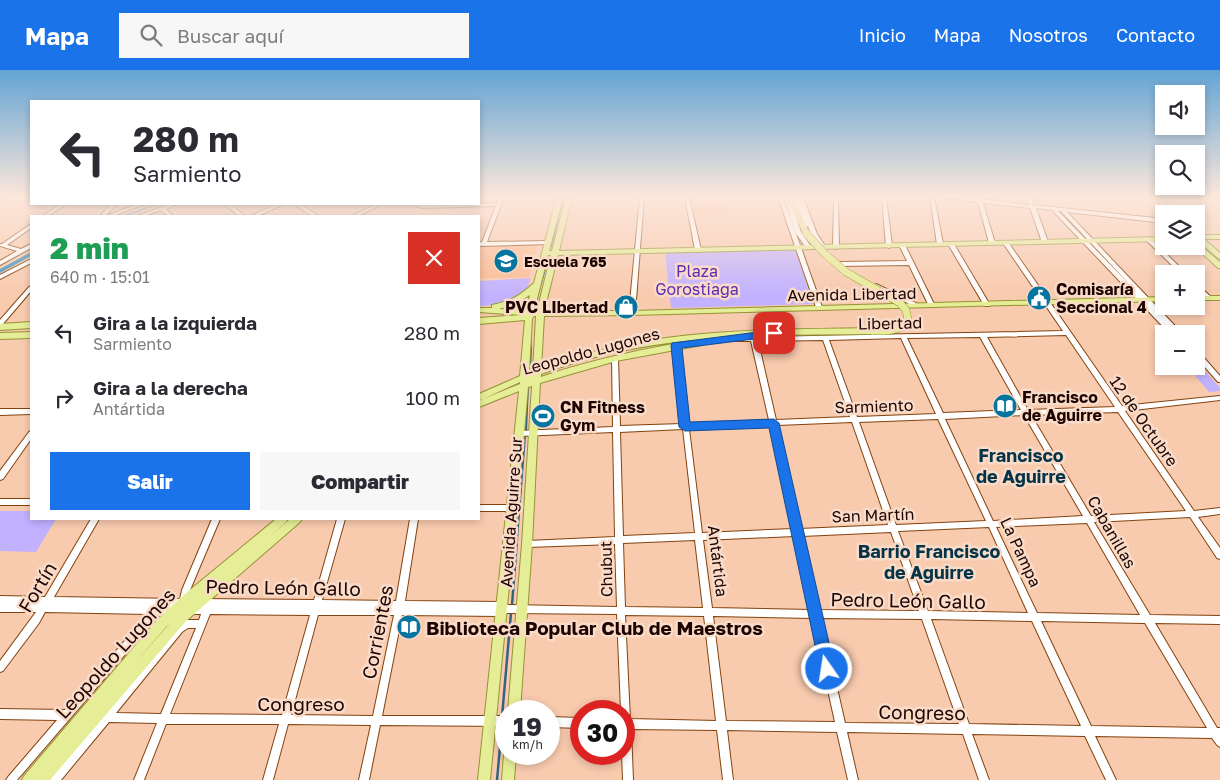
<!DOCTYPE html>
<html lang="es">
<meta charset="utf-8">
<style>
:root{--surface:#fff;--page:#f7f7f7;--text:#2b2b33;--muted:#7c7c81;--accent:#1a73e8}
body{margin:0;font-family:"Golos Text",sans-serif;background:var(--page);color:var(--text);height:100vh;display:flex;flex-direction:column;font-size:19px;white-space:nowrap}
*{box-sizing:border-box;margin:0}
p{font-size:16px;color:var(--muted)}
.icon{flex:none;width:28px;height:28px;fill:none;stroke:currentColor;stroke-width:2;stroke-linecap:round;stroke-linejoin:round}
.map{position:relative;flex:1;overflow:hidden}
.side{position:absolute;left:30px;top:145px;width:450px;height:305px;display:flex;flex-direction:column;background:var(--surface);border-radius:0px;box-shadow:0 2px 8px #0003}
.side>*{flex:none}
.hud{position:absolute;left:30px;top:30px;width:450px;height:105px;border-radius:0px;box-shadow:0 2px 8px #0003;background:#fff;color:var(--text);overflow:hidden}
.controls{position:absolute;left:1155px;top:15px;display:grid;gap:10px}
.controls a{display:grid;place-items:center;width:50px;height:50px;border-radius:0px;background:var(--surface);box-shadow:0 2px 8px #0003;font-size:25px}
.speed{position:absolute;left:495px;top:630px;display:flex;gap:10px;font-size:25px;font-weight:700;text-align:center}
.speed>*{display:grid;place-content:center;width:65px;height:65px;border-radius:50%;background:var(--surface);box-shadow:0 2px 8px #0003;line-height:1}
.speed small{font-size:12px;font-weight:400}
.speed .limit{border:8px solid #d22;background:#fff;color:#111}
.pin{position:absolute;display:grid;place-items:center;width:42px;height:42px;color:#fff;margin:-21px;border-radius:10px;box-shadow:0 2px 8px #0006}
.me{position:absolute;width:55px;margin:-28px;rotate:347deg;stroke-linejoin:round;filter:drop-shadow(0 0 4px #0008)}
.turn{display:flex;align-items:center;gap:18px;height:105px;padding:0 20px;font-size:22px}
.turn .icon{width:65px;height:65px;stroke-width:2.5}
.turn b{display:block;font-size:35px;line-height:42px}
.round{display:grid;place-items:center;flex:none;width:52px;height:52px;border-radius:0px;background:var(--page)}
.summary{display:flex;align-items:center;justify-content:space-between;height:85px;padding:0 20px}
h1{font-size:30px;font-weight:800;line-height:38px;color:#1e9e55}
.cta{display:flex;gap:10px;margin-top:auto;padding:10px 20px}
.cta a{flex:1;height:58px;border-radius:0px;background:var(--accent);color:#fff;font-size:20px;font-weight:800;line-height:58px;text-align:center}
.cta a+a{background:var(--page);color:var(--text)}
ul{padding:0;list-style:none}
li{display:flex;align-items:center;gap:15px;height:65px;padding:0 20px}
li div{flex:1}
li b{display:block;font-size:19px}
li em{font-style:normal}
header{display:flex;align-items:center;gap:30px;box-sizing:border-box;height:70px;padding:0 25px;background:var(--accent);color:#fff}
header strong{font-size:24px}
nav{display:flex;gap:28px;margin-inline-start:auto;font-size:18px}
.search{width:350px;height:45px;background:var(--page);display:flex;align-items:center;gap:12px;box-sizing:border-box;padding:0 18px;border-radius:0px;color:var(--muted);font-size:19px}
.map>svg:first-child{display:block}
</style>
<header>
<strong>Mapa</strong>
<div class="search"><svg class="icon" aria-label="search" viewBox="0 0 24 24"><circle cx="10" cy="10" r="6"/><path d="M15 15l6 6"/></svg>Buscar aquí</div>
<nav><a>Inicio</a><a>Mapa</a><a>Nosotros</a><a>Contacto</a></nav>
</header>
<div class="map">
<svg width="1220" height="710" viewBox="0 0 1220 710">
<rect width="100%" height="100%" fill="#f8caae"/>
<g fill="#fbba91">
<path d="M689 127H723L728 144 692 145Z"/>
<path d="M537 175 529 207 479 208V176Z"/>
</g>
<g fill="#c1b1ff">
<path d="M796 180 813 234 671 238 665 183Z"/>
<path d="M530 208C529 230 496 236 479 236V211Z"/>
<path d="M1206 302 1220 318V321L1209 322 1193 303Z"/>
<path d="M0 441H31V449H56L36 482 0 481Z"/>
</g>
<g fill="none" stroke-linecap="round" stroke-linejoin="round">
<g stroke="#32647f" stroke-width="1">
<path d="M551 177 564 127"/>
<path d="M536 232 548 191"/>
<path d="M531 279V271"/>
</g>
<g stroke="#32647f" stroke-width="2">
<path d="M530 299 531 278"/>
<path d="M526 361 528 316"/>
<path d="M517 470 525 366"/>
</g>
<g stroke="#32647f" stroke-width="2.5">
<path d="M512 535 517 469"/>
<path d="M502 647 511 543"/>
<path d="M497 710 502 655"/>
</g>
<g fill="#3b8db6" fill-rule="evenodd">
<path d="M154 134H160L128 146H122Z"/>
<path d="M29 183H31V186L0 203V199Z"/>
</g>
<defs>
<g id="minor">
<path d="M0 127H3L0 129Z"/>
<path d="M499 127H504L487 172 548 171 550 172V174L479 176V172H482L496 136 422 138 408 134H479L497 133Z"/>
<path d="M640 127H644L635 243 632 245 629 243Z"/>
<path d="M685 127H689L701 180 700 181 698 182 695 180Z"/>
<path d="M778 127H783L822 237 821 238 819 239 816 237Z"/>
<path d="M784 127H789L801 162 812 178 811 179H807L795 162Z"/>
<path d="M793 127H798V129V127H803L817 164 827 179 826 180H822L811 164 808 156 806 157 803 155Z"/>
<path d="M834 127H838L839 177 836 179 833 177Z"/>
<path d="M882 127H886L892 176 889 178 886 176Z"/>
<path d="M930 127H934L943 174 940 176 937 174Z"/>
<path d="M944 127H960L977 129V127H982V129L1029 135 1027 127H1032L1034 135 1164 149V153L1067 142 1176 257 1177 258 1176 259 1174 260 1177 264H1170L1052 140 1036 138 1048 172 1045 174 1042 172 1030 138 983 133 995 173 992 175 989 173 978 132 946 128ZM1058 141H1061L1133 218Z"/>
<path d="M1161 127H1182L1180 128 1163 129H1161Z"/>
<path d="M60 134H66L48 146H43Z"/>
<path d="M111 134H117L105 146H100Z"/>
<path d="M138 134H145L113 146H106Z"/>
<path d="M170 134H177L166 139 173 146H168L161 140 144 146H137Z"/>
<path d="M224 134H230L245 146H239Z"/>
<path d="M277 134H284L258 146H251Z"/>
<path d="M294 134H300L318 146H312Z"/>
<path d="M376 134H382L358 146H352Z"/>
<path d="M31 154V158L7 175 21 179 31 174V178L0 195V191L17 181 0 176V174H2Z"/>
<path d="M1148 167 1150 168 1187 204H1181L1146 170 1145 169Z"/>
<path d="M1006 171 1008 172 1122 336 1220 326V330L1125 341 1194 441 1220 438V444L1198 447 1220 478V489L1217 488 1190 447 1094 452 1150 545 1220 546V554L1155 553 1217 658H1220V677L1217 675 1212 668 1095 666 1116 710H1106L1085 666 972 664 989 710H979L963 664 847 662 858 710H848L837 662 727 660 733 710H723L717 660 631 659 633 710H623L622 684H624V641H621L617 544 507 543 500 546 402 545 382 646H506V656L380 655 369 710H359L371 655 288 654 273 710H263L279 654H166L144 710H134L157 653 109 652 61 710H50L52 707 176 556 187 550H199L201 544H191L188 543 187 540 188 537 196 536 194 533 195 530 198 529 314 530 337 449H345L322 530 396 531 410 449H418L405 531 501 532 507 535 617 537 615 474 527 477 524 476 523 474 524 472 527 471 615 467 613 362 520 366 518 365 517 363 518 361 613 357 612 288 615 286 618 288 620 356 682 354 673 276 676 274 679 276 689 354 769 350 751 271H712L711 270 712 269 714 268 1063 261 1003 173ZM1066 265 1115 337 1028 340 987 267ZM980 267 1021 340 943 343 907 268ZM901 268 936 344 857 347 829 270ZM823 270 850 347 776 350 758 271ZM1118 342 1186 441 1091 446 1031 345ZM1024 345 1083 446 993 451 945 349ZM938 349 986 451 896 455 859 352ZM852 352 888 455 800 459 777 355ZM770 356 793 459 702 463 689 359ZM683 359 695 463 623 466 620 362ZM1087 453 1140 545 1037 543 996 457ZM989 457 1028 543 928 541 898 461ZM891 462 919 541 819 540 802 466ZM794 466 811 540 712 538 703 470ZM695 470 703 538 625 537 623 473ZM210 544 310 545 282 645 170 644ZM318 545H394L373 646 291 645ZM625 545 704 546 716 651 630 649ZM713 546 812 548 835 652 726 651ZM821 548 922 549 959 654 845 653ZM931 549 1032 551 1081 656 969 654ZM1041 551 1145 553 1207 658 1091 656ZM188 558H196L161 644 116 643 182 562Z"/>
<path d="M951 172 954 174 990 235 989 236H985L984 235 948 174Z"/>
<path d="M902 173 905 175 935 236 934 237H930L929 236 909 195 840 196 837 194 840 192 907 191 899 175Z"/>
<path d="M31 189V193L0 209V205Z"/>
<path d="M1196 213 1211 227V229H1207L1196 219Z"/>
<path d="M876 214 920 235 921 236 920 237H916L874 217 873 216Z"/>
<path d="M31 216V221L2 255 0 256V250L29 217Z"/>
<path d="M1196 281H1198L1220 306V312H1218L1196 287Z"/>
<path d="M0 339H31V344L0 345Z"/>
<path d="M31 361V369L3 409 0 410V401L29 362Z"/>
<rect x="0" y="429" width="31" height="6"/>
<path d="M479 435H511L514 436 515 438 514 440 511 441H479Z"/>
<path d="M91 449H99L54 527 180 529 182 520 212 449H220L190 520 188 530 189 533 188 536 178 537 180 540 179 543 176 544H158L153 552 17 710H6L8 707 57 650 0 649V639L65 640 148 544 45 542 39 553 3 601 0 602V591L36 542H0V534H32H0V526L45 527Z"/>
<path d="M549 647 581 648V658L549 657Z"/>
</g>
<g id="major">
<path d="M557 127H563L549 181H552L566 127H572L559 181 1164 167V171L558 185 544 241H632L1164 227V231L632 245 544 246 541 298C651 258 758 260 873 258L877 261 873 264C756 265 652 263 541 304V307C593 289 647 278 702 269L706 272 702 275 616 291 540 313 532 474 520 641H508L522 474 532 316 528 317 524 363 490 710H478L519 321 479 337V331L482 329 479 330V324L520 306 525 250 479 254V248L521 245 479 242V238H492V235C512 231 519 226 534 213ZM548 185H551L537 241H534ZM530 225 526 241 499 239 515 234ZM534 246H536L533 301 529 302 532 249ZM520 312V314L483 329Z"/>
<path d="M787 127H793L809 163 808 164 806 165 803 163Z"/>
<path d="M1156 127H1162L1171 144H1165Z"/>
<path d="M1164 127H1170L1180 144H1174Z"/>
<path d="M1196 163 1200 165H1220V169H1204L1220 183V189L1218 188 1196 169Z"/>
<path d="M1196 172 1220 192V198H1218L1194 176H1196Z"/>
<rect x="1196" y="226" width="24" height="4"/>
<path d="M31 252V258L0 260V254Z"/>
<path d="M31 262V268L0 269V263Z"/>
<path d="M276 449H288L286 452 268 468 290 449H302L300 452 186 551 50 710H22L24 706 158 549 179 529ZM171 552 134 594 166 557Z"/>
<path d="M506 679V684H516L514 710H502L504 684Z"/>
</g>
</defs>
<use href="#minor" stroke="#83430f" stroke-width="2"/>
<use href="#major" stroke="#959435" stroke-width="2"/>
<use href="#minor" fill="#fff" fill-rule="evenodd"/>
<use href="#major" fill="#e6ed97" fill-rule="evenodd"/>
<defs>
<path id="major-bridge" d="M806 163 825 184 846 202 900 233 906 240 908 250 903 257 887 261H873"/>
</defs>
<use href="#major-bridge" stroke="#959435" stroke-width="8" stroke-linecap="butt"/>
<use href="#major-bridge" stroke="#e6ed97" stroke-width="7"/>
</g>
<linearGradient id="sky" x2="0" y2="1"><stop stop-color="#63a4d4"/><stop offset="0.56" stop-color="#fce7db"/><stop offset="1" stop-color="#fce7db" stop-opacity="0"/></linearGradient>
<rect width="1220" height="226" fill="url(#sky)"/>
<path fill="#1a73e8" stroke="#114b97" d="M774 260 779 263 778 266 682 278 690 352 774 349 779 353 835 599 832 604 827 606 822 604 820 599 769 358 685 361 679 357 671 276 672 273Z"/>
<defs>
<symbol id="school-disc" viewBox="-11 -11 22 22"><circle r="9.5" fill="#05749f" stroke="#fadbc8"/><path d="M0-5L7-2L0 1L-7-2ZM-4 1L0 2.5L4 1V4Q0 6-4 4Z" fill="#fff"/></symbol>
<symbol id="civic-disc" viewBox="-11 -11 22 22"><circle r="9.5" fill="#05749f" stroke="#fadbc8"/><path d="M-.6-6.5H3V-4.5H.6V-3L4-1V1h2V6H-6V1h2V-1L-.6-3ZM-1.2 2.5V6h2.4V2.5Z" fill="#fff"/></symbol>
<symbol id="shop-disc" viewBox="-11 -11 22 22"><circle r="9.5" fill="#05749f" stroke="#fadbc8"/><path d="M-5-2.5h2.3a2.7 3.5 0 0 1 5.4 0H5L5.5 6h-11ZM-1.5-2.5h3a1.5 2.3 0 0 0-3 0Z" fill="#fff"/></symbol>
<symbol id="library-disc" viewBox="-11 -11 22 22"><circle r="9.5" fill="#05749f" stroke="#fadbc8"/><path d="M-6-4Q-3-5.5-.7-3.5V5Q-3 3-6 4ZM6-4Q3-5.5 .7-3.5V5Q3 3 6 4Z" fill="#fff"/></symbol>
<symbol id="stadium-disc" viewBox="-11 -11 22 22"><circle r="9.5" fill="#05749f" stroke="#fadbc8"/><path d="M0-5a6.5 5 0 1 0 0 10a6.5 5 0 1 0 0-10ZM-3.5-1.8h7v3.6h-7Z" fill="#fff"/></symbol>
</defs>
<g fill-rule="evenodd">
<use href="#school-disc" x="492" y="177" width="28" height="28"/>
<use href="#civic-disc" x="1025" y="214" width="28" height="28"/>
<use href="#shop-disc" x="612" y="223" width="28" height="28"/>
<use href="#library-disc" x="991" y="322" width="28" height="28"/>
<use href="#stadium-disc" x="529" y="332" width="28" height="28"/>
<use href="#library-disc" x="395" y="543" width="28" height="28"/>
</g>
<g text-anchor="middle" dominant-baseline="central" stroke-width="5" stroke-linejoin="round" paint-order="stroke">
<g font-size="14" font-weight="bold" fill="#1c0400" stroke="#fadbc8" text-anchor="start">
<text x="524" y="191">Escuela 765</text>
</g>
<g font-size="16" fill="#5d2cb3" stroke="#fadbc8">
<text x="697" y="201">Plaza<tspan x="697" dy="18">Gorostiaga</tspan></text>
</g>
<g font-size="16" font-weight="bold" fill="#1c0400" stroke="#fadbc8" text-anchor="start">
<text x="1056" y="219">Comisaría<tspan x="1056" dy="18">Seccional 4</tspan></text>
<text x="608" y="237" text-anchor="end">PVC LIbertad</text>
<text x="1022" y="327">Francisco<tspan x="1022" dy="18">de Aguirre</tspan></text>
<text x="560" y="337">CN Fitness<tspan x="560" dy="18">Gym</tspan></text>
</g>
<g font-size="16" fill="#1c0400" stroke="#fadbc8">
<text transform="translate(852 224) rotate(-1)">Avenida Libertad</text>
<text transform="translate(890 253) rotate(-1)">Libertad</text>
<text transform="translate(591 281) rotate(-15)">Leopoldo Lugones</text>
<text transform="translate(874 336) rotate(-2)">Sarmiento</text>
<text transform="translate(1144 351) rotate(55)">12 de Octubre</text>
<text transform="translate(511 442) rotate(-86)">Avenida Aguirre Sur</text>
<text transform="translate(873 445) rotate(-2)">San Martín</text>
<text transform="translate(1112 462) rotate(60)">Cabanillas</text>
<text transform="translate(1021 482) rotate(65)">La Pampa</text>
<text transform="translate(718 491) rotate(83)">Antártida</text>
<text transform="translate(606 499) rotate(-91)">Chubut</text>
</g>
<g font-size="18" font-weight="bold" fill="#053449" stroke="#fadbc8">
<text x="1021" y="385">Francisco<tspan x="1021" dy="21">de Aguirre</tspan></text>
<text x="929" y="481">Barrio Francisco<tspan x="929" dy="21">de Aguirre</tspan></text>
</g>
<g font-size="19" fill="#1c0400" stroke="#fadbc8">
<text transform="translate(37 517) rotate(-59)">Fortín</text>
<text transform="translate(283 517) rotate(1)">Pedro León Gallo</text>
<text transform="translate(908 530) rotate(1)">Pedro León Gallo</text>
<text transform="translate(377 562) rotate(-79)">Corrientes</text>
<text transform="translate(115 583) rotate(-48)">Leopoldo Lugones</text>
<text x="301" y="633">Congreso</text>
<text transform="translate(922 642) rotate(1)">Congreso</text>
</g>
<g font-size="19" font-weight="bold" fill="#1c0400" stroke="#fadbc8" text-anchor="start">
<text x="426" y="557">Biblioteca Popular Club de Maestros</text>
</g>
</g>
</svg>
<div class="controls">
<a><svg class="icon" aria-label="sound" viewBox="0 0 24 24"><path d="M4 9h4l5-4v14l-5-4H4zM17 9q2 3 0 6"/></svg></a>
<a><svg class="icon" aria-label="search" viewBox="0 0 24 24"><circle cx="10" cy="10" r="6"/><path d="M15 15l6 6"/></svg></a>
<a><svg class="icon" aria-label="layers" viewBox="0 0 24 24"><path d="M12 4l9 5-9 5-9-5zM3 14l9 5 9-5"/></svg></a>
<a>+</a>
<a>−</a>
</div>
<div class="speed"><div>19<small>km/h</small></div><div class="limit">30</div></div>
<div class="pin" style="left:774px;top:263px;background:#d93025"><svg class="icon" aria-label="arrive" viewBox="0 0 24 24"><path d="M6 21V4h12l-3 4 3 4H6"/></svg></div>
<svg class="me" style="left:827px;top:599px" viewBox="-20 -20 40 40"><circle r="17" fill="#1a73e8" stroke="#fff" stroke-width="3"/><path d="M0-11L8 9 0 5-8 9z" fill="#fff"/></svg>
<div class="hud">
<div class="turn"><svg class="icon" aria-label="left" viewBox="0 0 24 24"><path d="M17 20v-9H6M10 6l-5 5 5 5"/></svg><div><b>280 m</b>Sarmiento</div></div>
</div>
<section class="side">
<div class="summary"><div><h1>2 min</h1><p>640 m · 15:01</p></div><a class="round" style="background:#d93025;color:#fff"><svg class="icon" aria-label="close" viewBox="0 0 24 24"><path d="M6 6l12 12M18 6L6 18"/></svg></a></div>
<ul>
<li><svg class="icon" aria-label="left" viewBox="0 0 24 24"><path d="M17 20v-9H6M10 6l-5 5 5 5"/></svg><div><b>Gira a la izquierda</b><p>Sarmiento</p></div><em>280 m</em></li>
<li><svg class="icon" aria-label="right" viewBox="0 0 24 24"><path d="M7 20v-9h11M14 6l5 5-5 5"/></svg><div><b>Gira a la derecha</b><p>Antártida</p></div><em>100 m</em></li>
</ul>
<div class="cta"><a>Salir</a><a>Compartir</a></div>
</section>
</div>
